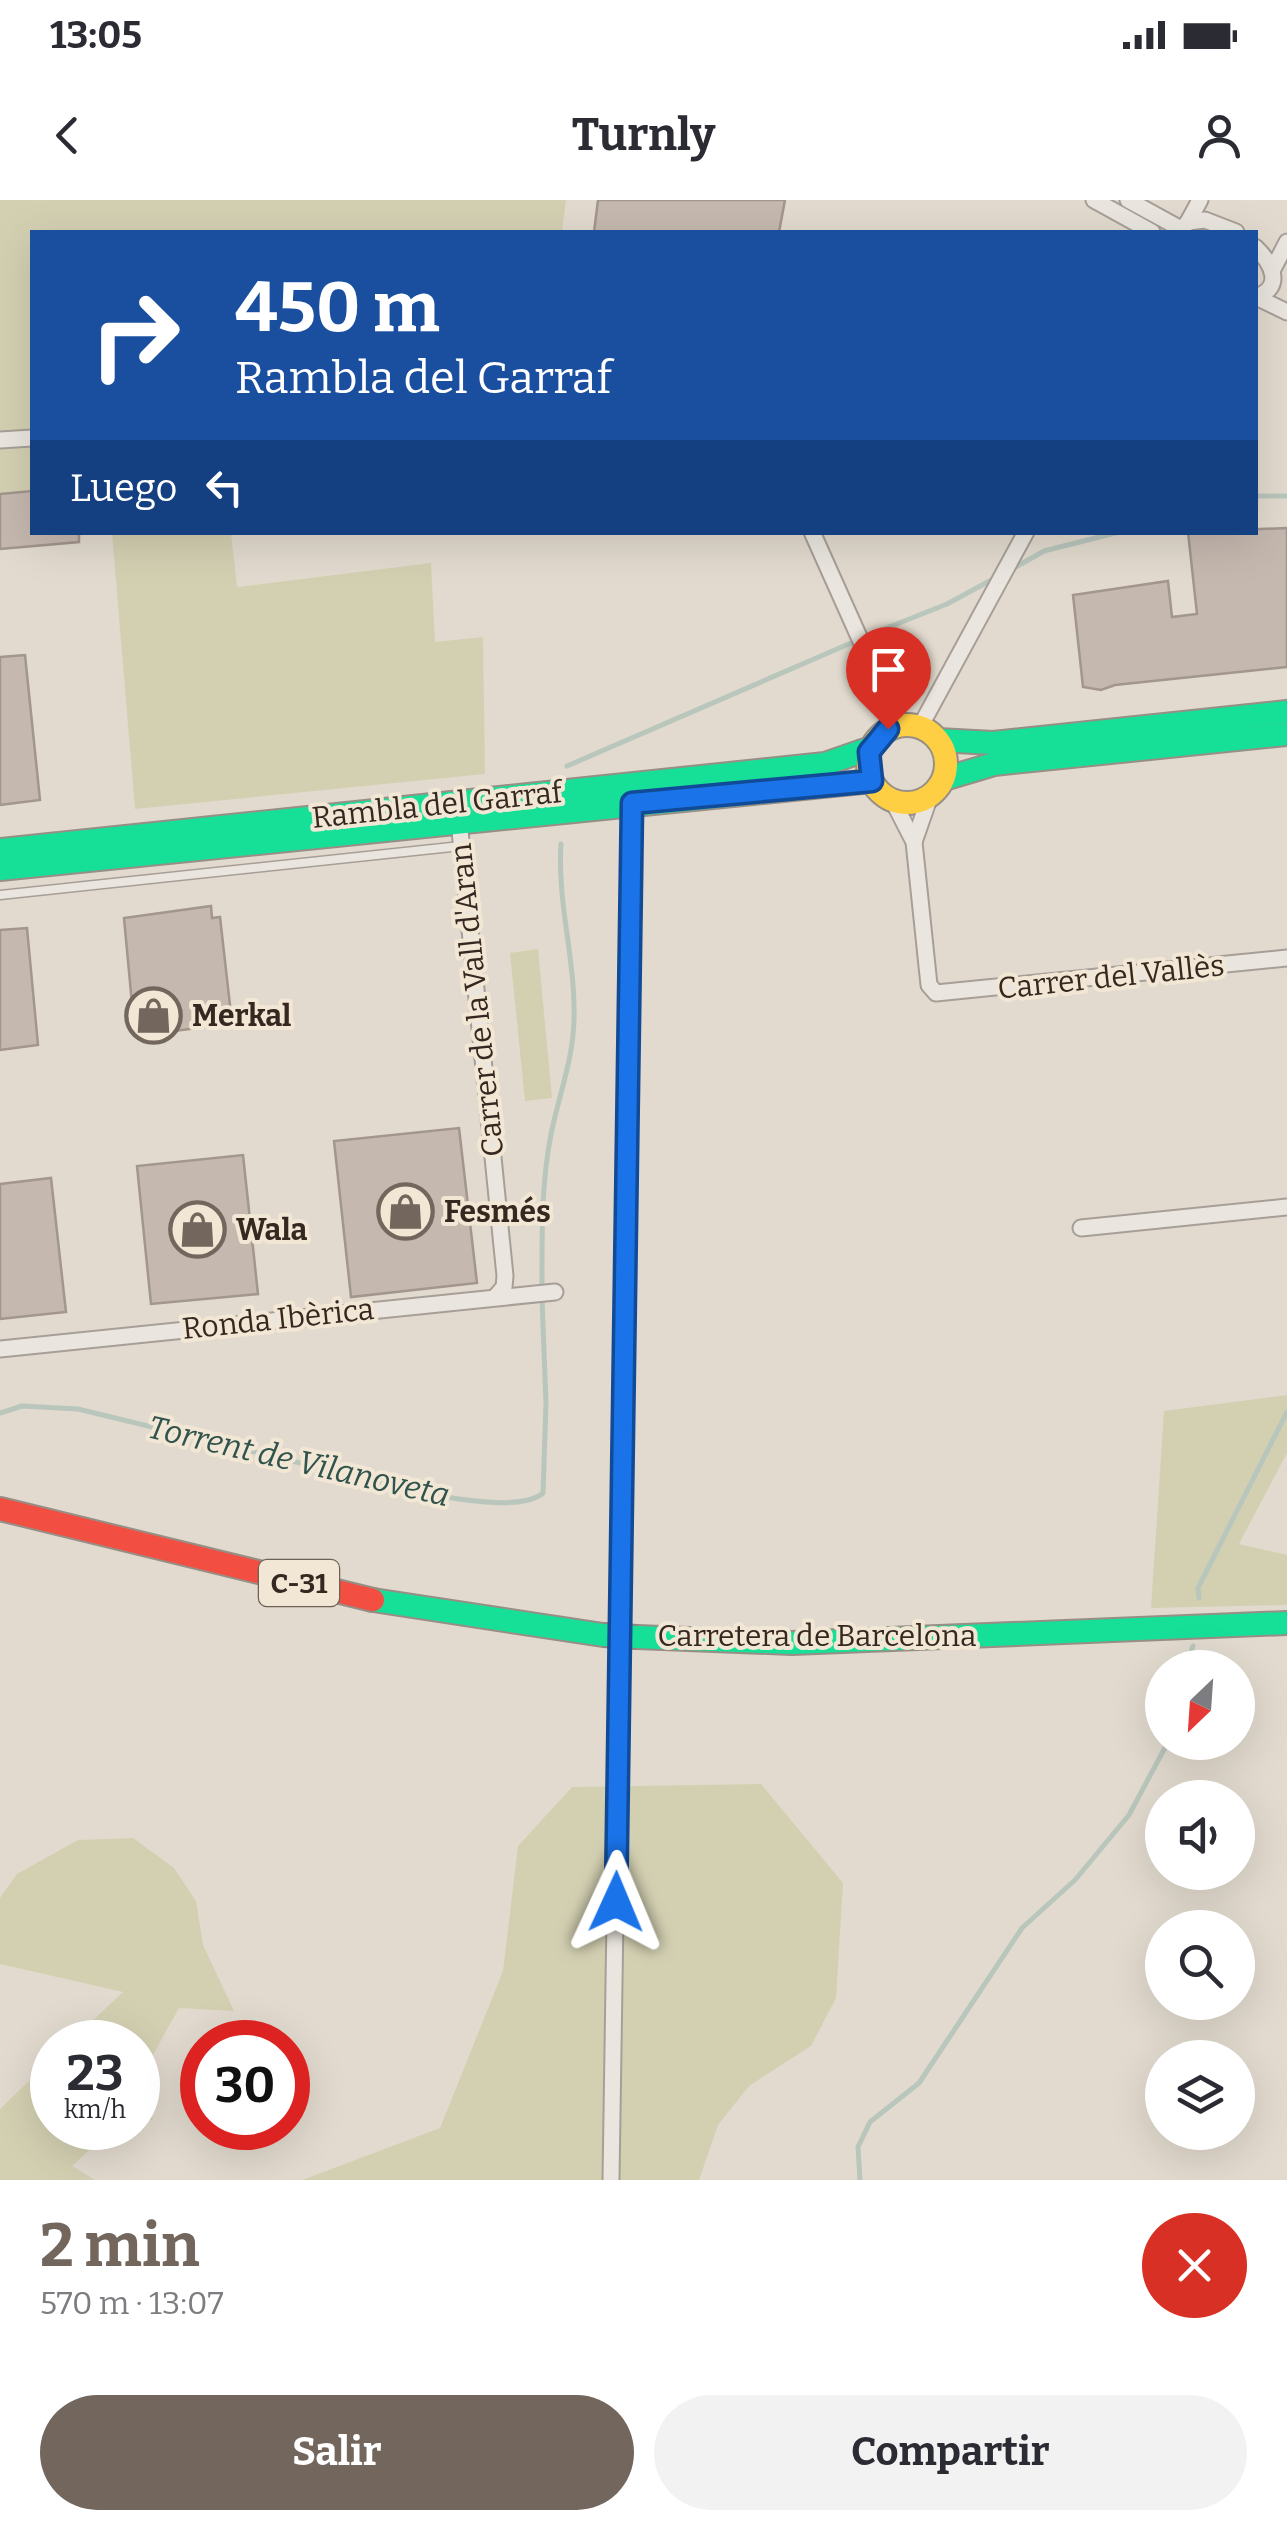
<!DOCTYPE html>
<html lang="es">
<meta charset="utf-8">
<style>
:root{--surface:#fff;--page:#f2f2f3;--text:#2b2b33;--muted:#7c7c81;--accent:#72665d}
body{margin:0;font-family:Bitter,serif;background:var(--page);color:var(--text);height:100vh;display:flex;flex-direction:column;font-size:38px;white-space:nowrap}
*{box-sizing:border-box;margin:0}
p{font-size:32px;color:var(--muted)}
.icon{flex:none;width:55px;height:55px;fill:none;stroke:currentColor;stroke-width:2;stroke-linecap:round;stroke-linejoin:round}
.map{position:relative;height:1980px;overflow:hidden}
.side{display:flex;flex-direction:column;background:var(--surface);flex:1}
.side>*{flex:none}
.guide{position:absolute;left:30px;top:30px;width:1228px;height:305px;border-radius:0px;box-shadow:0 10px 40px #0002;background:#1a4fa0;color:#fff;overflow:hidden}
.needle{width:65px;rotate:205deg}
.fabs{position:absolute;left:1145px;top:1450px;display:grid;gap:20px}
.fabs a{display:grid;place-items:center;width:110px;height:110px;border-radius:50%;background:var(--surface);box-shadow:0 10px 40px #0002;font-size:50px}
.speed{position:absolute;left:30px;top:1820px;display:flex;gap:20px;font-size:50px;font-weight:700;text-align:center}
.speed>*{display:grid;place-content:center;width:130px;height:130px;border-radius:50%;background:var(--surface);box-shadow:0 10px 40px #0002;line-height:1}
.speed small{font-size:25px;font-weight:400}
.speed .limit{border:15px solid #d22;background:#fff;color:#111}
.pin{position:absolute;display:grid;place-items:center;width:85px;height:85px;color:#fff;margin:-102px -42px;border-radius:50% 50% 50% 0;rotate:-45deg;box-shadow:0 0 10px #0007}
.pin .icon{rotate:45deg}
.me{position:absolute;width:110px;margin:-55px;rotate:1deg;stroke-linejoin:round;filter:drop-shadow(0 0 8px #0008)}
.turn{display:flex;align-items:center;gap:35px;height:210px;padding:0 40px;font-size:45px}
.turn .icon{width:130px;height:130px;stroke-width:2.5}
.turn b{display:block;font-size:70px;line-height:85px}
.then{display:flex;align-items:center;height:95px;padding:0 40px;background:#0003;gap:20px;font-size:38px}
.round{display:grid;place-items:center;flex:none;width:105px;height:105px;border-radius:52px;background:var(--page)}
.head{display:flex;align-items:center;justify-content:space-between;height:170px;padding:0 40px}
h1{font-size:60px;font-weight:700;line-height:75px;color:var(--accent)}
.cta{display:flex;gap:20px;margin-top:auto;padding:20px 40px}
.cta a{flex:1;height:115px;border-radius:60px;background:var(--accent);color:#fff;font-size:40px;font-weight:700;line-height:115px;text-align:center}
.cta a+a{background:var(--page);color:var(--text)}
.status{display:flex;justify-content:space-between;align-items:center;height:70px;padding:0 50px;background:var(--surface);direction:ltr}
.status svg{height:28px;fill:currentColor}
header{display:flex;justify-content:space-between;align-items:center;height:130px;padding:0 40px;background:var(--surface);font-size:45px;font-weight:700}
.map>svg:first-child{display:block}
</style>
<div class="status"><b>13:05</b><svg viewBox="0 0 49 12"><path d="M0 12V9h3v3zM5 12V6h3v6zM10 12V3h3v9zM15 12V0h3v12zM26 1h20v11H26zM47 4h2v5h-2z"/></svg></div>
<header><svg class="icon" aria-label="back" viewBox="0 0 24 24"><path d="M15 5l-7 7 7 7"/></svg>Turnly<svg class="icon" aria-label="person" viewBox="0 0 24 24"><circle cx="12" cy="8" r="4"/><path d="M4 21q1-7 8-7t8 7"/></svg></header>
<div class="map">
<svg width="1287" height="1980" viewBox="0 0 1287 1980">
<rect width="100%" height="100%" fill="#e2dace"/>
<g fill="#d3d0b2">
<path d="M0 0H566L562 32H32V293H0Z"/>
<path d="M112 333H231L237 387 431 363 435 442 483 437 485 574 135 609Z"/>
<path d="M538 749 552 898 525 901 510 753Z"/>
<path d="M1287 1195V1253L1239 1344 1287 1355V1405L1151 1408 1164 1211Z"/>
<path d="M761 1584 843 1683 836 1798 811 1846 749 1886 718 1925 699 1980H302L440 1928 503 1771 518 1646 572 1587Z"/>
<path d="M133 1638 174 1668 196 1701 203 1745 234 1811 179 1808 140 1878 153 1920 138 1919V1842H70L123 1792 0 1764V1698L17 1674 78 1640Z"/>
<path d="M52 1859V1928H81L97 1943 72 1966 95 1980H0V1909Z"/>
</g>
<g fill="none" stroke-linecap="round" stroke-linejoin="round">
<g stroke="#b9c6bc" stroke-width="5">
<path d="M1255 296H1287"/>
<path d="M1014 368 1044 351 1119 332"/>
<path d="M869 435 947 404 995 378"/>
<path d="M567 566 851 443"/>
<path d="M542 1088C542 1035 541 986 551 934 559 895 573 860 574 820 576 761 557 704 561 644"/>
<path d="M0 1213 22 1206 78 1209 432 1295C459 1299 522 1311 543 1293L546 1203 542 1099"/>
<path d="M1199 1398 1198 1388 1287 1212"/>
<path d="M1186 1468 1193 1446"/>
<path d="M860 1980 858 1947 870 1922 919 1883 1022 1728 1075 1680 1129 1615 1168 1542"/>
</g>
</g>
<g fill="#c5b8af" stroke="#a2968d" stroke-width="2.5">
<path d="M598 0H785L779 32H594Z"/>
<path d="M32 291V332H79V342L0 349V294Z"/>
<path d="M1287 328V467L1115 485 1101 490 1083 487 1073 395 1168 381 1172 417 1197 414 1188 332Z"/>
<path d="M25 455 40 600 0 605V457Z"/>
<path d="M211 706 212 718 220 717 231 814 220 816 221 825 135 836 124 718Z"/>
<path d="M27 728 38 845 0 850V730Z"/>
<path d="M459 928 477 1083 351 1097 334 941Z"/>
<path d="M243 955 258 1094 151 1104 137 966Z"/>
<path d="M51 978 66 1112 0 1119V984Z"/>
</g>
<g fill="none" stroke-linecap="round" stroke-linejoin="round">
<defs>
<path id="lane" d="M0 695 461 646"/>
<g id="street">
<path d="M1094 0 1152 32"/>
<path d="M1128 0 1181 29"/>
<path d="M1188 22 1200 0"/>
<path d="M1180 32 1188 22 1205 20 1236 32"/>
<path d="M1255 47C1272 63 1285 88 1255 97"/>
<path d="M1273 69 1287 42"/>
<path d="M1256 97 1287 112"/>
<path d="M0 240 32 238"/>
<path d="M812 332 881 486 892 527"/>
<path d="M920 527 1026 332"/>
<path d="M893 601 914 642 929 785 936 793 1287 758"/>
<path d="M459 621 505 1076 504 1087 497 1095"/>
<path d="M914 642 930 596"/>
<path d="M1081 1028 1287 1007"/>
<path d="M0 1149 555 1092"/>
<path d="M611 1980 632 603"/>
</g>
<g id="fast">
<path d="M938 540 993 543 1287 512"/>
<path d="M944 579 994 564 1287 534"/>
<path d="M0 650 825 564 871 548"/>
<path d="M0 669 872 581"/>
<path d="M373 1400 603 1435"/>
<path d="M637 1437 792 1443 1287 1423"/>
</g>
<circle id="slow" cx="907" cy="564" r="39"/>
<path id="jam" d="M0 1309 373 1400"/>
</defs>
<use href="#lane" stroke="#a79f97" stroke-width="11"/>
<use href="#street" stroke="#a79f97" stroke-width="19"/>
<use href="#fast" stroke="#978f86" stroke-width="26"/>
<use href="#slow" stroke="#978f86" stroke-width="26"/>
<use href="#jam" stroke="#978f86" stroke-width="26"/>
<use href="#lane" stroke="#eae6df" stroke-width="8"/>
<use href="#street" stroke="#eae6df" stroke-width="15"/>
<use href="#fast" stroke="#16e098" stroke-width="22"/>
<use href="#slow" stroke="#ffcf43" stroke-width="22"/>
<use href="#jam" stroke="#f24e42" stroke-width="22"/>
<defs>
<path id="fast-bridge" d="M603 1435 637 1437"/>
</defs>
<use href="#fast-bridge" stroke="#8d857e" stroke-width="26" stroke-linecap="butt"/>
<use href="#fast-bridge" stroke="#16e098" stroke-width="22"/>
</g>
<g fill="none" stroke-linecap="round" stroke-linejoin="round">
<defs>
<path id="route" d="M616 1702 632 603 872 581 869 552 888 529"/>
</defs>
<use href="#route" stroke="#114b97" stroke-width="25"/>
<use href="#route" stroke="#1a73e8" stroke-width="18"/>
</g>
<defs>
<symbol id="shop-ring" viewBox="-11 -11 22 22"><circle r="9.5" fill="#f2e6d5" stroke="#72665d" stroke-width="1.5"/><path d="M-5-2.5h2.3a2.7 3.5 0 0 1 5.4 0H5L5.5 6h-11ZM-1.5-2.5h3a1.5 2.3 0 0 0-3 0Z" fill="#72665d"/></symbol>
</defs>
<g fill-rule="evenodd">
<use href="#shop-ring" x="122" y="784" width="63" height="63"/>
<use href="#shop-ring" x="374" y="980" width="63" height="63"/>
<use href="#shop-ring" x="166" y="998" width="63" height="63"/>
</g>
<g text-anchor="middle" dominant-baseline="central" stroke-width="8" stroke-linejoin="round" paint-order="stroke">
<rect fill="#f2e6d5" stroke="#6e6156" stroke-width="2.5" x="259" y="1360" width="80" height="46" rx="8"/>
<g font-size="28" font-weight="bold" fill="#352820">
<text x="299" y="1383">C-31</text>
</g>
<g font-size="30" fill="#352820" stroke="#f2e6d5">
<text transform="translate(437 605) rotate(-6)">Rambla del Garraf</text>
<text transform="translate(1111 777) rotate(-6)">Carrer del Vallès</text>
<text transform="translate(477 800) rotate(-96)">Carrer de la Vall d'Aran</text>
<text transform="translate(278 1119) rotate(-6)">Ronda Ibèrica</text>
<text x="817" y="1436">Carretera de Barcelona</text>
</g>
<g font-size="30" font-weight="bold" fill="#352820" stroke="#f2e6d5" text-anchor="start">
<text x="192" y="816">Merkal</text>
<text x="444" y="1012">Fesmés</text>
<text x="236" y="1030">Wala</text>
</g>
<g font-size="32" font-style="italic" fill="#30544d" stroke="#f2e6d5">
<text transform="translate(299 1261) rotate(13)">Torrent de Vilanoveta</text>
</g>
</g>
</svg>
<div class="fabs">
<a><svg class="needle" viewBox="-14 -14 28 28"><path d="M0-13l5 13h-10z" fill="#e53935"/><path d="M0 13l5-13h-10z" fill="#7c7c81"/></svg></a>
<a><svg class="icon" aria-label="sound" viewBox="0 0 24 24"><path d="M4 9h4l5-4v14l-5-4H4zM17 9q2 3 0 6"/></svg></a>
<a><svg class="icon" aria-label="search" viewBox="0 0 24 24"><circle cx="10" cy="10" r="6"/><path d="M15 15l6 6"/></svg></a>
<a><svg class="icon" aria-label="layers" viewBox="0 0 24 24"><path d="M12 4l9 5-9 5-9-5zM3 14l9 5 9-5"/></svg></a>
</div>
<div class="speed"><div>23<small>km/h</small></div><div class="limit">30</div></div>
<div class="pin" style="left:888px;top:529px;background:#d93025"><svg class="icon" aria-label="arrive" viewBox="0 0 24 24"><path d="M6 21V4h12l-3 4 3 4H6"/></svg></div>
<svg class="me" style="left:616px;top:1702px" viewBox="-20 -20 40 40"><path d="M0-17L14 15 0 8-14 15z" fill="#1a73e8" stroke="#fff" stroke-width="4"/></svg>
<div class="guide">
<div class="turn"><svg class="icon" aria-label="right" viewBox="0 0 24 24"><path d="M7 20v-9h11M14 6l5 5-5 5"/></svg><div><b>450 m</b>Rambla del Garraf</div></div>
<div class="then">Luego<svg class="icon" aria-label="left" viewBox="0 0 24 24"><path d="M17 20v-9H6M10 6l-5 5 5 5"/></svg></div>
</div>
</div>
<section class="side">
<div class="head"><div><h1>2 min</h1><p>570 m · 13:07</p></div><a class="round" style="background:#d93025;color:#fff"><svg class="icon" aria-label="close" viewBox="0 0 24 24"><path d="M6 6l12 12M18 6L6 18"/></svg></a></div>
<div class="cta"><a>Salir</a><a>Compartir</a></div>
</section>
